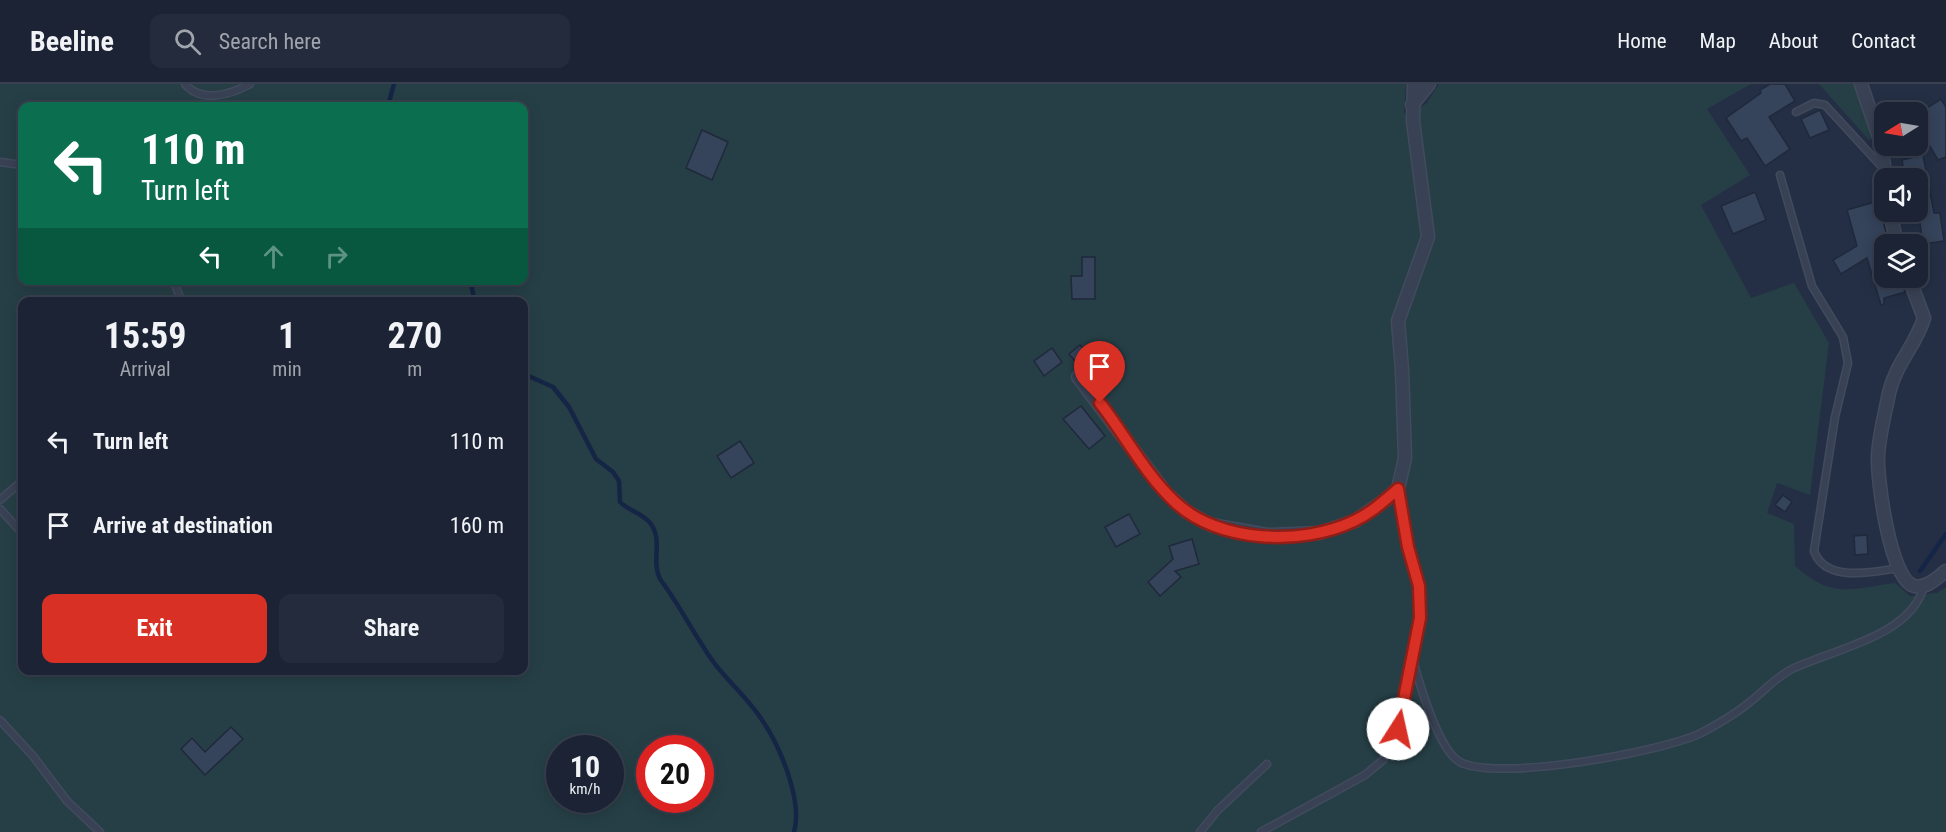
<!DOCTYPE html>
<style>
:root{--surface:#1b2334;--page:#242b3c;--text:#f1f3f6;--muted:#a0a4ac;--line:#39404f;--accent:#d93025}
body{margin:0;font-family:"Roboto Condensed",sans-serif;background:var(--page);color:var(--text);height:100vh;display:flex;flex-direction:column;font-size:22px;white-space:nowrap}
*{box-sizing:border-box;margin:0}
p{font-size:20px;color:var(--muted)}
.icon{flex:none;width:33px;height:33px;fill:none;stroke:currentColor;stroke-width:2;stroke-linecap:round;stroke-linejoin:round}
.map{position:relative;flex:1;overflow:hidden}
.sheet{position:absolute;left:18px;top:213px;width:510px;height:378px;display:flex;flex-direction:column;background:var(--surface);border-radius:12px;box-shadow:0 3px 15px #0003,0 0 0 2px var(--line)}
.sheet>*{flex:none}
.banner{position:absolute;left:18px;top:18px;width:510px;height:183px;border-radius:12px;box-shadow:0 3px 15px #0003,0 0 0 2px var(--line);background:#0b6e4f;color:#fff;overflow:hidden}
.needle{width:39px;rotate:259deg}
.buttons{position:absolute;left:1874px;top:18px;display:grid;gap:12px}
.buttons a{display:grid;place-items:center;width:54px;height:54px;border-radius:12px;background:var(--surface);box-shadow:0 3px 15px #0003,0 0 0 2px var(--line);font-size:30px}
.speed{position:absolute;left:546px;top:651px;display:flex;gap:12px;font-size:30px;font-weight:700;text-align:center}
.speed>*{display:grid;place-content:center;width:78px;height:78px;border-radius:50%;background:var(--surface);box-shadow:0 3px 15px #0003,0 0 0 2px var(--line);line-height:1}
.speed small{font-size:15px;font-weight:400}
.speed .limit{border:9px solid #d22;background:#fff;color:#111}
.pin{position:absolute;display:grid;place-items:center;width:51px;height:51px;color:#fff;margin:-62px -26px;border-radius:50% 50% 50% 0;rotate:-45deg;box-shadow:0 0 6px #0007}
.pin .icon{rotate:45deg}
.me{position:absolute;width:66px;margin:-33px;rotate:10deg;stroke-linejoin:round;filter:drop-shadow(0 0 4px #0008)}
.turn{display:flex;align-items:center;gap:21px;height:126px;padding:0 24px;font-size:27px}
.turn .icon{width:78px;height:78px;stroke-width:2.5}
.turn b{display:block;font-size:42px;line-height:51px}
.lanes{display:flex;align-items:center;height:57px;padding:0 24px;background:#0003;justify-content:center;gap:30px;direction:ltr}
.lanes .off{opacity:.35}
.eta{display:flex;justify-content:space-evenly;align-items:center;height:102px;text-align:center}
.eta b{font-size:36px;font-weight:700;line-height:42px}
.primary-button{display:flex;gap:12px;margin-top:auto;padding:12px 24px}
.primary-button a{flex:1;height:69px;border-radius:12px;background:var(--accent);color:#fff;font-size:24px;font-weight:700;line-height:69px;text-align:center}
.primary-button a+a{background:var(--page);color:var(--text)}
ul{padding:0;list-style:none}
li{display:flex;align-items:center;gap:18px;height:84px;padding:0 24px}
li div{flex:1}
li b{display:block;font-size:22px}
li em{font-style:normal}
header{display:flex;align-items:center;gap:36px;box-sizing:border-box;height:84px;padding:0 30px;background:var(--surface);border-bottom:2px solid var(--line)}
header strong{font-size:28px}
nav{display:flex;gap:33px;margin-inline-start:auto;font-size:21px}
.search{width:420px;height:54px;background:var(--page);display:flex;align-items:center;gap:15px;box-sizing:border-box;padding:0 21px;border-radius:12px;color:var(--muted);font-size:22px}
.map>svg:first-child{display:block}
</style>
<header>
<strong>Beeline</strong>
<div class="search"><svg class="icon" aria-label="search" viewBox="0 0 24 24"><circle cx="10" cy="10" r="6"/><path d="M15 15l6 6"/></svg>Search here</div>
<nav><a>Home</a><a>Map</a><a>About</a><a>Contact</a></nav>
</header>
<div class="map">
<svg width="1946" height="748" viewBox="0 0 1946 748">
<rect width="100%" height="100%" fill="#242f45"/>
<g fill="#263f46" fill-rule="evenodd">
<path d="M0 0H1406L1404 30 1426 20 1439 0H1751L1707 25 1750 91 1701 121 1751 214 1794 199 1829 259 1810 411 1777 399 1767 429 1794 440 1795 482C1833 515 1849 505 1895 499L1910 512 1937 509 1946 503V748H0ZM22 22H524V196H22ZM22 218H524V586H22ZM560 664H610V716H560ZM650 664H700V716H650Z"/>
<path d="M1819 0H1854L1866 29 1871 55 1869 56Z"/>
</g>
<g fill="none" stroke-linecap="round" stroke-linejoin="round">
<g stroke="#152545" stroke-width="4.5">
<path d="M388 22 394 0"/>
<path d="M470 196 475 218"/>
<path d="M524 290 553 303 569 323 596 375 613 388 619 397 620 418C629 427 643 429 651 440 663 457 651 477 660 495 679 520 693 549 712 576 727 597 748 614 762 636 780 662 803 717 794 748"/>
<path d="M1920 487 1946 450"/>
</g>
</g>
<g fill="#35435b" stroke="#1f293b" stroke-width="1.5">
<path d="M1770 0H1785L1795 17 1769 33 1790 65 1765 82 1747 54 1741 57 1726 34 1761 9 1760 6Z"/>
<path d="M1941 15 1946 23V73L1938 76 1917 40V30Z"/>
<path d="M1820 26 1829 46 1810 54 1801 35Z"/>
<path d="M702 46 728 58 712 96 686 84Z"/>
<path d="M1923 71 1934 129H1940L1944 157 1923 160 1917 119V94H1905L1902 76Z"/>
<path d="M1755 108 1766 136 1733 150 1721 122Z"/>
<path d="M1878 117 1889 160H1884V194H1900L1905 208 1884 214V220L1881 221 1867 174 1841 190 1833 176 1857 162 1847 126Z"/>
<path d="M1082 173H1095V215H1072L1071 192H1082Z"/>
<path d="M1080 261 1114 300 1103 310 1069 270Z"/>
<path d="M1052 264 1062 278 1044 292 1034 277Z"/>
<path d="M1081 322 1105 352 1089 365 1063 335Z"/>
<path d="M740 357 754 379 731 394 717 372Z"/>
<path d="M1783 411 1792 418 1785 428 1775 421Z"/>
<path d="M1129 430 1140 450 1116 463 1105 443Z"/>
<path d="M1867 451 1868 470 1855 471 1854 452Z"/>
<path d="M1192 455 1199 480 1175 487 1181 493 1160 512 1148 498 1173 475 1169 462Z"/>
<path d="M231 643 243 655 205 691 181 665 192 654 205 668Z"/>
</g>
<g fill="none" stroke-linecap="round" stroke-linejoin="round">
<defs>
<g id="lane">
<path d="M185 0C202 20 231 10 250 0"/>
<path d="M1796 28 1814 19 1825 21 1882 83"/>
<path d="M0 78 22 81"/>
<path d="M1780 91 1812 202 1843 253 1848 279 1835 333 1814 467C1825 499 1873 488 1899 484"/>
<path d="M173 196 182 218"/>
<path d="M0 416 22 397"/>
<path d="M0 425 22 449"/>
<path d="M1413 576C1419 599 1439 667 1460 678 1497 698 1662 668 1701 649 1718 640 1736 630 1751 617 1765 606 1777 592 1794 584 1835 565 1911 552 1924 502"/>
<path d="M0 636 33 672 67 717 100 748"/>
<path d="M1200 748 1218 726 1267 680"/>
<path d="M1261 748 1365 691 1383 676 1395 656 1420 534 1419 502 1408 463 1398 405"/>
</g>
<g id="street">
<path d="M1861 0 1880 56 1886 94"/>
<path d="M1412 21 1429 0"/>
<path d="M1890 128 1897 160"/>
<path d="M1909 194 1924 234C1916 261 1896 279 1889 309 1885 330 1879 351 1878 372 1877 395 1890 496 1914 502 1926 505 1937 494 1946 487"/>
<path d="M1078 293 1165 408 1187 428 1211 441 1267 451 1319 449 1355 437 1384 417 1398 405 1405 374 1402 286 1398 237 1428 153 1413 37 1414 0"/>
</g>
</defs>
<use href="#lane" stroke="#424b5d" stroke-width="9"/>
<use href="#street" stroke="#424b5d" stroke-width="15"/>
<use href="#lane" stroke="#394254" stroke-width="6"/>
<use href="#street" stroke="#394254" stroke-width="12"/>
</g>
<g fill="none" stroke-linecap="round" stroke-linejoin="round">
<defs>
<path id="route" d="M1100 319C1125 351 1145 390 1175 418 1218 459 1302 462 1354 437 1371 429 1384 417 1398 405L1408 463 1419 502 1420 534 1398 645"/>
</defs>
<use href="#route" stroke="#8d1f18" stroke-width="15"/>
<use href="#route" stroke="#d93025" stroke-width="10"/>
</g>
</svg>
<div class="buttons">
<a><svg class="needle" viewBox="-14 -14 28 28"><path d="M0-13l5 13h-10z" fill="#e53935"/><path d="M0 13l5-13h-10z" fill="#a0a4ac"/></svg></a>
<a><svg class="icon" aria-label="sound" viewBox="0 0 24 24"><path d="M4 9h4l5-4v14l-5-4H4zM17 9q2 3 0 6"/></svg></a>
<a><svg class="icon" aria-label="layers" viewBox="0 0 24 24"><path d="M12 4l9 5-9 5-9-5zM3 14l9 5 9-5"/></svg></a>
</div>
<div class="speed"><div>10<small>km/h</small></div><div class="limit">20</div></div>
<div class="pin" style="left:1100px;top:319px;background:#d93025"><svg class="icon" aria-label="arrive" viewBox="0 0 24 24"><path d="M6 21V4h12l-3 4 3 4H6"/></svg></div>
<svg class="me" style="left:1398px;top:645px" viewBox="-20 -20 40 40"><circle r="19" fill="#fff"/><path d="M0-13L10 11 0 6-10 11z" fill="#d93025"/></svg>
<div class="banner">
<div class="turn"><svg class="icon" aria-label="left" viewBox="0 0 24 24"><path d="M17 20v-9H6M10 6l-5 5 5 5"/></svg><div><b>110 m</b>Turn left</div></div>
<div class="lanes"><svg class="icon" aria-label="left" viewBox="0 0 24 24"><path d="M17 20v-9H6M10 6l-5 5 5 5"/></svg><svg class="icon off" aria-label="ahead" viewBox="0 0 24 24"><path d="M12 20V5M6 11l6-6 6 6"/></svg><svg class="icon off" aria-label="right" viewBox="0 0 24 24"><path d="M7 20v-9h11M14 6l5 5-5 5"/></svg></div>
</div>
<section class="sheet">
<div class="eta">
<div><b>15:59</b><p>Arrival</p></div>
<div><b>1</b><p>min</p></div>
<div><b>270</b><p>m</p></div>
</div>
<ul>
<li><svg class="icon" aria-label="left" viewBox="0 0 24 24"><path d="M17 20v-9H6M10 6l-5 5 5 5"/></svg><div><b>Turn left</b></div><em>110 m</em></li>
<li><svg class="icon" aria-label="arrive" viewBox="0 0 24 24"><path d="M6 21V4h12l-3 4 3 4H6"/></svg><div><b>Arrive at destination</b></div><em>160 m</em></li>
</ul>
<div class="primary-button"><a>Exit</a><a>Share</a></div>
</section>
</div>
